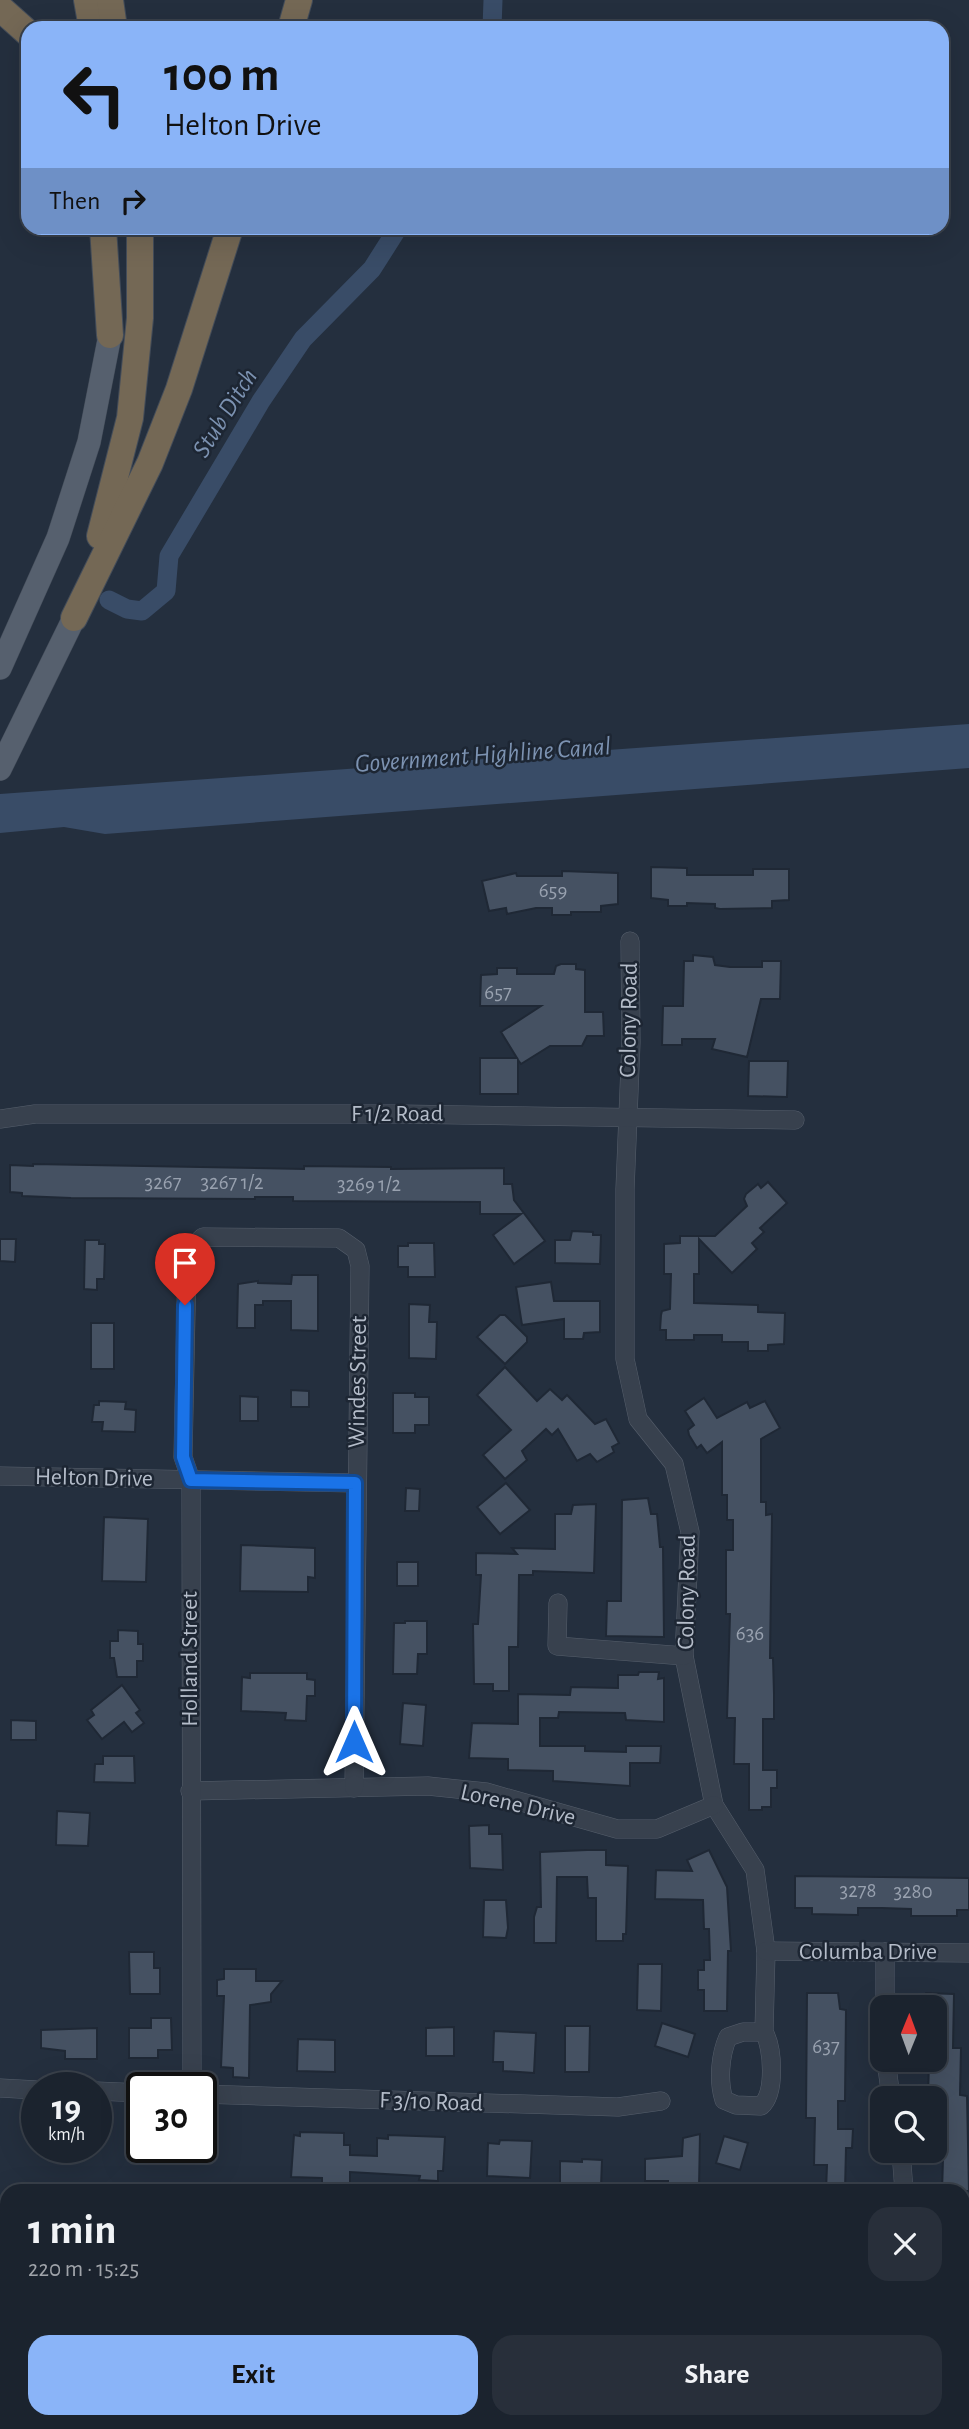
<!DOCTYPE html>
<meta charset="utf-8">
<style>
:root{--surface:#1b232e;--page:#282f3a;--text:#f1f3f6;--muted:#a0a4aa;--line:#39404a;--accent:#8ab4f8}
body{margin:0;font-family:"Alegreya Sans",sans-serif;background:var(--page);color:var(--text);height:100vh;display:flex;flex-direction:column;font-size:26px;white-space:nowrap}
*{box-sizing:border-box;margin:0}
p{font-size:23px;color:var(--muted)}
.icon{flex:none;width:38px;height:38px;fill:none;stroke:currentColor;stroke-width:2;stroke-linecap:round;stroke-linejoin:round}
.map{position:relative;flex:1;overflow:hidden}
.details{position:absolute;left:0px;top:2184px;width:970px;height:245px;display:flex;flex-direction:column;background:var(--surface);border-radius:21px 21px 0 0;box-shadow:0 7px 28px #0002,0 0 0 2px var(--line)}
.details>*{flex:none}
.hud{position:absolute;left:21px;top:21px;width:928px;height:214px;border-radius:21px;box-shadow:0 7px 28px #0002,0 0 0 2px var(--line);background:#8ab4f8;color:#111;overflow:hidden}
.needle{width:46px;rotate:1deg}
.buttons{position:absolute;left:870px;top:1995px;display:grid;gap:14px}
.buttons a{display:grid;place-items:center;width:77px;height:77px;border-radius:14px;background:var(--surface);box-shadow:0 7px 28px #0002,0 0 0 2px var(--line);font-size:35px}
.speed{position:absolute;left:21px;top:2072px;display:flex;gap:14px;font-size:35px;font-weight:700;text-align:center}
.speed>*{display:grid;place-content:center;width:91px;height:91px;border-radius:50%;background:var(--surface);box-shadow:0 7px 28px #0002,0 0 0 2px var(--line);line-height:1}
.speed small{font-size:18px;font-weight:400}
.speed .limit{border:4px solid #111;border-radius:10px;background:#fff;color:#111}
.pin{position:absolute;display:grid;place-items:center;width:60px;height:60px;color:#fff;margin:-72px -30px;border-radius:50% 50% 50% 0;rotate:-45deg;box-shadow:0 0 7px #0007}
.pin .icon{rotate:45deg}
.me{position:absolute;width:77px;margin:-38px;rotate:0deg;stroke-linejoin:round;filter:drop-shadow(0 0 5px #0008)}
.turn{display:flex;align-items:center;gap:24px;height:147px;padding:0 28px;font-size:32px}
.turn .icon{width:91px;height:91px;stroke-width:2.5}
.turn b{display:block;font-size:49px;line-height:60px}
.then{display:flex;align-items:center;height:66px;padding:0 28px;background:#0003;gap:14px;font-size:26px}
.round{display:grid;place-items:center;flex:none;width:74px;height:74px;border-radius:21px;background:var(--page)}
.summary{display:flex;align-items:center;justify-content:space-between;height:119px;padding:0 28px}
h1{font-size:42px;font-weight:700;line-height:52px}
.cta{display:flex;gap:14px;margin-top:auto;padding:14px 28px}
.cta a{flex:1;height:80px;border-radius:21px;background:var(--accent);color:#111;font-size:28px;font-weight:700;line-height:80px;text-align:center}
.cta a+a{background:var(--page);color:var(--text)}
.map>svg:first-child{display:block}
</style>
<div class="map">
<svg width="969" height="2429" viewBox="0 0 969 2429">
<rect width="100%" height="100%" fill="#242f3e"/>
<path fill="#394c67" d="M969 724V768L105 834 64 827 0 833V794Z"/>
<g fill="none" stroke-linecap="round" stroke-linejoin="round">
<g stroke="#394c67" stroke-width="19">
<path d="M492 28 493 0"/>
<path d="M109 600 127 609 142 611 166 591 169 556 261 401 303 339 372 269 398 228"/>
</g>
</g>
<g fill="#455162" stroke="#1f2835" stroke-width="2">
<path d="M651 867 687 868V875H753V869H789V900L772 901V908L720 909 715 908V904L687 903V906H668V900L651 898Z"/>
<path d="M562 871 618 873V904L601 906V912H571V915H552V908H536L507 914 506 908 489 911 482 881 516 873 517 876H562Z"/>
<path d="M693 955 713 957 715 965 730 967H762V961H781L780 999H761L747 1057 712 1049 715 1039H682V1045H662L663 1006H683L684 961H693Z"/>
<path d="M561 964H576V969L585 970V1012H603L604 1036H587L582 1046H550L521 1064 518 1060V1094H480V1058H517L501 1032 541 1006H480L481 975 497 974V968H517V974H554L556 966Z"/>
<path d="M749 1061H788L787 1097 748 1096Z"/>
<path d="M33 1164 304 1169V1166L391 1167V1169L504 1168V1184H512L514 1200 545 1241 514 1264 493 1235 521 1214H480V1202L293 1201V1197H255V1199L71 1198 22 1196V1193L10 1192V1165L33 1166Z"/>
<path d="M768 1182 787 1203 760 1228 764 1232 752 1243 757 1249 732 1273 699 1239V1274H694V1303L758 1305V1312L785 1313 784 1344 768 1345V1351H748V1342H722V1335H694V1340H666V1330H660L661 1315 662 1311 670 1309 671 1274H664V1244L680 1243V1236H715L747 1206 744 1199 746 1194 758 1184 761 1188Z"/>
<path d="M572 1231 593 1232V1235H601L600 1264 555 1263V1240H570Z"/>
<path d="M0 1239H16L15 1262 0 1261Z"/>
<path d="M85 1240H99V1244H105L104 1279H97V1290L84 1289Z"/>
<path d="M408 1243H434L435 1277H408V1267H398V1246H408Z"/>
<path d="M292 1275H318V1331L291 1330V1301H263V1305H255V1328H237L238 1284 258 1281V1283L291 1284Z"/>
<path d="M551 1282 554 1301H600V1332L584 1333 583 1339H564V1319L522 1325 516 1287Z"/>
<path d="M409 1304 430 1305 429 1322H437L436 1359 409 1358Z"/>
<path d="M500 1315H505L527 1337V1342L505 1364 477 1337Z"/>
<rect x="91" y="1323" width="23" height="46"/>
<path d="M505 1367 537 1401 550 1389 562 1400 567 1395 595 1424 606 1419 619 1443 612 1447 614 1452 597 1462 590 1454 577 1461 558 1429 552 1435 546 1429 522 1451 527 1460 505 1479 483 1455 511 1430 477 1395Z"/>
<path d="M291 1390 309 1391V1407H291Z"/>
<path d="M393 1393H415V1397H429V1425H415V1433H393Z"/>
<path d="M240 1396 258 1397V1421H240Z"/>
<path d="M704 1398 717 1418 747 1402 750 1408 765 1401 780 1428 761 1439V1502H766V1515L772 1514 770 1658H773L774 1694V1719H763V1770H777V1788H771V1807H762V1810H749V1764H734L735 1718H727L730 1614H726V1550H733V1520H727V1495H722V1442L707 1453 701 1445 697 1448 689 1435 688 1430 694 1425 685 1411Z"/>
<path d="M99 1401 126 1402 125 1409 136 1410 135 1432 102 1431 103 1422H92L94 1405H99Z"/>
<path d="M506 1483 530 1510 500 1534 477 1507Z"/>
<path d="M406 1488 420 1489 419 1511H405Z"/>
<path d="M648 1498 651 1514H657L660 1547H663L664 1637 606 1636 607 1601H621L622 1500Z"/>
<path d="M596 1504 594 1573 533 1571V1575H519L518 1647H509V1691H493V1684H474L473 1624H478L481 1575H476V1553L517 1554 512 1548 555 1549V1514H571L573 1505Z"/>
<path d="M104 1517 148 1519 146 1582 102 1581Z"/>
<path d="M241 1545 315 1548V1578L308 1577V1592L240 1591Z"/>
<rect x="397" y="1562" width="21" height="24"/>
<path d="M405 1621H427V1654H418L417 1674H393L394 1623H405Z"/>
<path d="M118 1630 138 1631V1644H143V1661H137V1677H117L114 1658H110V1641H118Z"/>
<path d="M639 1672H659L658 1679 664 1678V1722L626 1720 625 1713 559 1712 558 1718H540V1746H585V1751L626 1752V1746H661L660 1763H630V1786L553 1781V1771L508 1770V1759L469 1758 472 1723 518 1724V1694L570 1695 571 1687 618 1688V1675H638Z"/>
<path d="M250 1673H307V1679L315 1680V1696H307L306 1721 285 1720 286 1713 241 1711 242 1677 250 1678Z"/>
<path d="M122 1685 140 1710 136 1713 144 1723 132 1732 124 1722 102 1739 87 1720 94 1715 91 1710Z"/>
<path d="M403 1703 426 1705 423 1746 400 1744Z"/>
<path d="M11 1720 36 1721V1740H11Z"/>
<path d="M103 1756H134L135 1783 94 1782 95 1764H103Z"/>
<path d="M57 1811 90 1813 88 1846 56 1845Z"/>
<path d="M489 1825V1834H502L503 1870 470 1868 469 1826Z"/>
<path d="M587 1850H606V1865L628 1866 626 1934H623V1941H596V1898H588L587 1877H557L556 1943H534V1917L537 1907H541L540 1852Z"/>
<path d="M709 1850 727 1887 731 1951H728L727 2011H704V1990H698V1970H704V1960H710L709 1929H704L703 1900 655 1899 656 1870 692 1871 687 1860Z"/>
<path d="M795 1876 969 1878V1910H957V1916H911V1909L882 1908H858V1915L812 1914V1908H795Z"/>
<path d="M484 1900H506L508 1928 506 1938 483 1937Z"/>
<path d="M129 1952H154V1968H160V1994H130Z"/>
<path d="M638 1964H662L661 2011 637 2010Z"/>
<path d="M224 1969H256V1981H282L271 1994V2002L250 2005 249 2078 233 2077V2068L221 2067 224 1996H217V1980L224 1979Z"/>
<path d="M807 1993H838L840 2009 846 2010 845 2101H838V2129H853L852 2148H846L845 2191H826L827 2165H814L815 2118H806Z"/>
<path d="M926 1993 954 1994 953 2048H961L960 2095 967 2096 969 2191H942L943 2159H936L934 2098H928L929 2060H934V2007H926Z"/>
<path d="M151 2018H171L172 2050H158V2058H129V2028H151Z"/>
<path d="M662 2023 695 2034 688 2057 655 2046Z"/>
<path d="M565 2026H590L589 2072H565Z"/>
<path d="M454 2027V2056H426V2028Z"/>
<path d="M97 2028V2059H65V2051L41 2048V2030Z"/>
<path d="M494 2031 536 2033 534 2073 503 2071V2062H493Z"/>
<path d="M298 2039 335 2040V2072L297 2071Z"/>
<path d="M300 2132 344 2133V2145H350V2155L377 2156V2138L388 2139V2135L445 2137 443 2171H438V2181L419 2180 420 2176 350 2172V2191H322V2178L291 2177 294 2135 300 2136Z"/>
<path d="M700 2134 699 2188H668V2181H645V2159L682 2156 683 2138Z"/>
<path d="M724 2136 748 2143 740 2170 716 2163Z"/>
<path d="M500 2140 532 2141 530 2178 487 2176 488 2143 499 2144Z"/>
<path d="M138 2147 170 2150V2164L136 2163Z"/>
<path d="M582 2159 602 2160 601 2187 588 2186V2191H573V2186H560V2161L582 2162Z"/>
</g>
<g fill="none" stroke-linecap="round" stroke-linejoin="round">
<defs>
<g id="minor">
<path d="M630 941 631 1042 625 1189V1359L638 1419 674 1464 690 1532 684 1656 714 1805 755 1870 766 1951 764 2032C773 2048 776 2093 761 2106L736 2105 724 2100C718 2081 720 2055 728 2037L743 2032H764"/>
<path d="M0 1119 35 1114H399L795 1120"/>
<path d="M0 1476 355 1483"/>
<path d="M558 1603 557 1646 684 1656"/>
<path d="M190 1791 428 1786 486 1792 617 1829H657L714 1805"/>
<path d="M766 1951 969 1953"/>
<path d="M885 2007V1952"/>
<path d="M886 2060 891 2098"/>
<path d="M0 2088 37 2090"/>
<path d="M192 2088 191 1480 183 1457 187 1261 191 1248 203 1237 339 1238 356 1250 360 1266 354 1788"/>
<path d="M96 2091 142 2093"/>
<path d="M201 2094 618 2107 661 2101"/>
<path d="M901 2151 904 2191"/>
<path d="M962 2323H969"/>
<path d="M242 2429 243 2422"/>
<path d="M579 2429 581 2422"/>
</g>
<g id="major">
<path d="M0 668 58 538 89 442 110 335"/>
<path d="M0 769 74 618"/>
</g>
<g id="highway">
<path d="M87 0 92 28"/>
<path d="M110 0 114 28"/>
<path d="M0 8 28 33"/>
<path d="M291 28 299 0"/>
<path d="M103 228 110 335"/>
<path d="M100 536 130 418 140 318V228"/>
<path d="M74 618 150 463 179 389 230 228"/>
</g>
</defs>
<use href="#minor" stroke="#565f6c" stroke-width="19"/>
<use href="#major" stroke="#414a57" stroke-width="24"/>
<use href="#highway" stroke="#434c59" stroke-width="28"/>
<use href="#minor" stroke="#38414e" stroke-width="18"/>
<use href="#major" stroke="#56606e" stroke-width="23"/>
<use href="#highway" stroke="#746855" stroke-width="26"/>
</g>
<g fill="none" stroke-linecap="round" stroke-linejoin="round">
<defs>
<path id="route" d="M185 1305 183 1457 191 1480 355 1483 354 1742"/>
</defs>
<use href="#route" stroke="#114b97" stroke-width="18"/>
<use href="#route" stroke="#1a73e8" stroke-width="12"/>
</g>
<g text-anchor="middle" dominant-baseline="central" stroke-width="5" stroke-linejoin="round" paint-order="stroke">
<g font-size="21" fill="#98a1af">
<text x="553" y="890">659</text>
<text x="498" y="992">657</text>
<text x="163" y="1182">3267</text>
<text x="232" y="1182">3267 1/2</text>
<text x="369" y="1184">3269 1/2</text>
<text x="750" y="1633">636</text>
<text x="858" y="1890">3278</text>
<text x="913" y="1891">3280</text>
<text x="826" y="2046">637</text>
</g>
<g font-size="24" fill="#b4bcc9" stroke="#1d2633">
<text transform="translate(629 1020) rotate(-89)">Colony Road</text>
<text x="397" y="1114">F 1/2 Road</text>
<text transform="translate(358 1382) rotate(-89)">Windes Street</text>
<text transform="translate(94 1478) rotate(1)">Helton Drive</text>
<text transform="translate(687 1592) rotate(-89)">Colony Road</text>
<text transform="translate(190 1659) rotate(-90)">Holland Street</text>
<text transform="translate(518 1805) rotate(13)">Lorene Drive</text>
<text x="868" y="1952">Columba Drive</text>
<text transform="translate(431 2102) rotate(2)">F 3/10 Road</text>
</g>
<g font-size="26" font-style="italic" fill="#7c92b1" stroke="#1d2633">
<text transform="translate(225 413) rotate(-58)">Stub Ditch</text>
<text transform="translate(483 755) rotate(-4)">Government Highline Canal</text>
</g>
</g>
</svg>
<div class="buttons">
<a><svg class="needle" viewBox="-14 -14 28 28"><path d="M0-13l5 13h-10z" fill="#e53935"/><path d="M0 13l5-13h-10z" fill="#a0a4aa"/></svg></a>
<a><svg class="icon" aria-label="search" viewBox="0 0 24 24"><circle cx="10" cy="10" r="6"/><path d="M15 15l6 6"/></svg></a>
</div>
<div class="speed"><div>19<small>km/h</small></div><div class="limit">30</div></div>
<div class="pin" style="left:185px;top:1305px;background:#d93025"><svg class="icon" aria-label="arrive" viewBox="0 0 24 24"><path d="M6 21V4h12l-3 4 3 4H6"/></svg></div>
<svg class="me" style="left:354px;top:1742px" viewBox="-20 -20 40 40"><path d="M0-17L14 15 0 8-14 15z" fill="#1a73e8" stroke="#fff" stroke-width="4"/></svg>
<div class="hud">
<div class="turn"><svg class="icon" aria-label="left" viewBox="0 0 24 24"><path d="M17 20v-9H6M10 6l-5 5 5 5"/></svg><div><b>100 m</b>Helton Drive</div></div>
<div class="then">Then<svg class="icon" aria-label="right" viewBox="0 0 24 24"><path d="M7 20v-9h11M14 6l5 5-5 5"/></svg></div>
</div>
<section class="details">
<div class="summary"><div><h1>1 min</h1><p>220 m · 15:25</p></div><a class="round"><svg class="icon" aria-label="close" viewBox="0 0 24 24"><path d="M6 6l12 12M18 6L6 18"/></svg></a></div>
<div class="cta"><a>Exit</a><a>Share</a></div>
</section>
</div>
